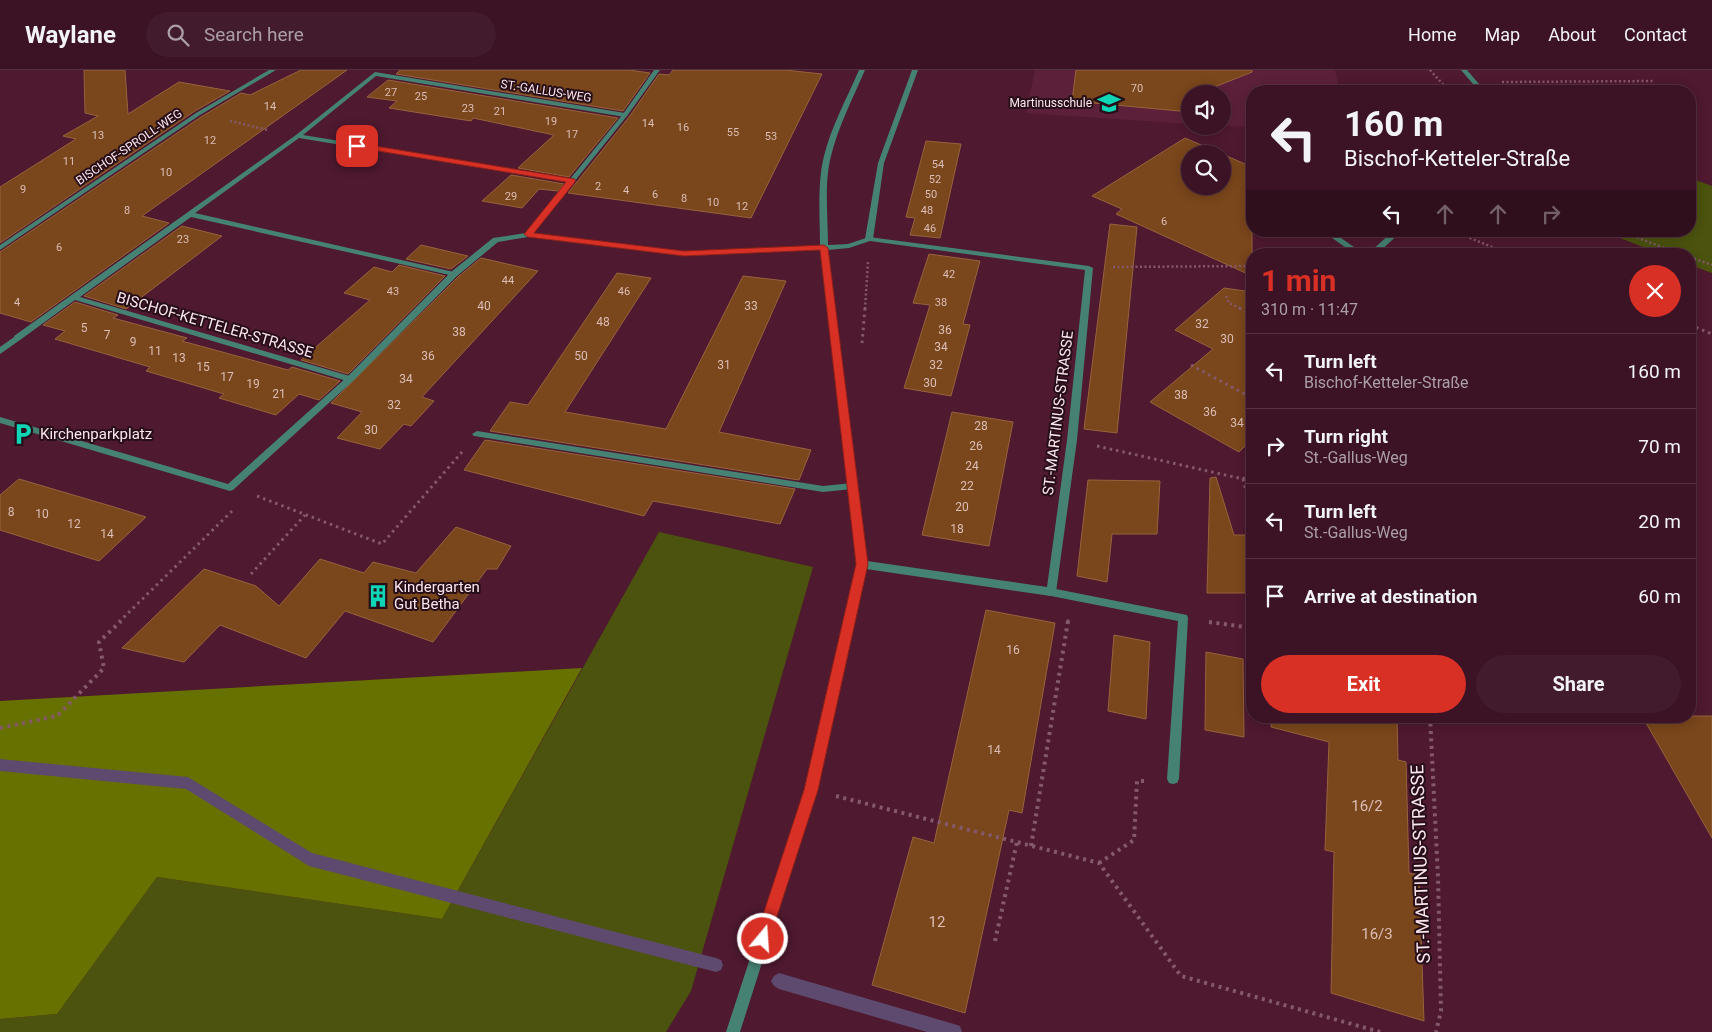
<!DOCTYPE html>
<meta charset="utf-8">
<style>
:root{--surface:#3b1324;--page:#421c2c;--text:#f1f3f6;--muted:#ac9ea6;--line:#543241;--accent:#d93025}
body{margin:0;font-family:Roboto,sans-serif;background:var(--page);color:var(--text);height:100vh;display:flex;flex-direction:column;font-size:19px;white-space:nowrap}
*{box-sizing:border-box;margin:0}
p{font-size:16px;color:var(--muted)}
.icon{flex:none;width:28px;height:28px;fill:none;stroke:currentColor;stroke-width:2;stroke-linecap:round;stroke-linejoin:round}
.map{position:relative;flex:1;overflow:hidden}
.drawer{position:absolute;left:1246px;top:178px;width:450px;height:475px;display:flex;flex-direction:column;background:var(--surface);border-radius:20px;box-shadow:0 2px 12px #0003,0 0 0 1px var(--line)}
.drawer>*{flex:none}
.hud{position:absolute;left:1246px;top:15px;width:450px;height:152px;border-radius:20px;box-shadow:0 2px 12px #0003,0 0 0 1px var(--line);background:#3b1324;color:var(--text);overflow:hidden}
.tools{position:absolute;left:1181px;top:15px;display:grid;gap:10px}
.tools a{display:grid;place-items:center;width:50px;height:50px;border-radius:50%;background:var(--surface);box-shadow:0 2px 12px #0003,0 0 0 1px var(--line);font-size:25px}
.pin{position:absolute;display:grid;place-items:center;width:42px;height:42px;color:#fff;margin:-21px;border-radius:10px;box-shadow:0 2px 8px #0006}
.me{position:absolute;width:55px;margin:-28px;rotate:18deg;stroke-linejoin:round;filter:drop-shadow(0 0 4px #0008)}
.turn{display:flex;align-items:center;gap:18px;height:105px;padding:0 15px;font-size:22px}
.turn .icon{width:65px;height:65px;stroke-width:2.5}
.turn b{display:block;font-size:35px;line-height:42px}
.lanes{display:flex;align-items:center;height:48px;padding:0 15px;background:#0003;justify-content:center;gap:25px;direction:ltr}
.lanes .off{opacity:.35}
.round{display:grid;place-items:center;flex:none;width:52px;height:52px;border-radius:26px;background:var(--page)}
.headline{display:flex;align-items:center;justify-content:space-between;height:85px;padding:0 15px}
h1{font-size:30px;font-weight:700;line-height:38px;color:var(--accent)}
.action{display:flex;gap:10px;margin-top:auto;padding:10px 15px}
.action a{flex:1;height:58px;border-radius:30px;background:var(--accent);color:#fff;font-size:20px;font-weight:700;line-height:58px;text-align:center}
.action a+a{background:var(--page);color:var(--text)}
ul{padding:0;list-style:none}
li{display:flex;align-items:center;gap:15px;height:75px;padding:0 15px;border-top:1px solid var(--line)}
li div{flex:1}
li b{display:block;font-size:19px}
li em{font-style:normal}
header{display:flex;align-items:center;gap:30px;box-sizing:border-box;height:70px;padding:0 25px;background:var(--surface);border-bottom:1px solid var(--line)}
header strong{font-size:24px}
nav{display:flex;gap:28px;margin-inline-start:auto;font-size:18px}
.search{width:350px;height:45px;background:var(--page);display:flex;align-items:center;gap:12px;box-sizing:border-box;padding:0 18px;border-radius:28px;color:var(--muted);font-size:19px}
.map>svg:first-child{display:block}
</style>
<header>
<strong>Waylane</strong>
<div class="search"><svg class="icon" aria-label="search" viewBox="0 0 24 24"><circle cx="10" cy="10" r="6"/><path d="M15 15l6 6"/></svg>Search here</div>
<nav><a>Home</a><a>Map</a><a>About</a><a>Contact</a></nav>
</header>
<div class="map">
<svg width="1712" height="962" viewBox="0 0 1712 962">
<rect width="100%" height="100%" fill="#4f1930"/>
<path fill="#5d203a" d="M1035 0H1335L1340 21H1252V57H1250L1223 56 1222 24H1190V54L1026 43Z"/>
<g fill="#4b530e">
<path d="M1690 108 1712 116V203L1690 195V184H1661L1602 161H1690Z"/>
<path d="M659 462 813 497 691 921 666 962H0V949L57 944 157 807 442 849Z"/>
</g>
<path fill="#667100" d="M582 598 442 849 157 807 57 944 0 949V631Z"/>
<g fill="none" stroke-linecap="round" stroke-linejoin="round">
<g fill="#5f4a6f" fill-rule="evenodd">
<path d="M0 689 188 707 312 783 716 888 721 890 723 895 721 900 716 902 309 796 186 719 0 701Z"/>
<path d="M779 903 954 954 960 956 962 962H927L779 919 774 916 771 911 774 906Z"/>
</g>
</g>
<g fill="#7a461b" stroke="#97633d" fill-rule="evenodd">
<path d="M84 0H125L128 44 179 12 230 21 195 41 0 173V117L76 69 63 66 98 46 85 43Z"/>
<path d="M301 0H347L142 146 169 153 31 252 0 243V182L201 47 241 23 250 25Z"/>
<path d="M400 0H629L650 3 623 41 396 4Z"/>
<path d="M673 0H785L822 4 751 148 568 123 629 47 659 4 669 5Z"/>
<path d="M1076 0H1252V2L1197 24H1190V42L1072 31Z"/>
<path d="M388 10 618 48 569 107 518 98 554 65 473 48 471 51 389 38 397 31 367 27Z"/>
<path d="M1185 68 1252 97V206L1116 144 1122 139 1092 126ZM1190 84H1222V116H1190Z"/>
<path d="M926 71 961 74 940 168 910 165 915 148 906 147Z"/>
<path d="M511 105 564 114 558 121 539 119 522 138 482 131Z"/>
<path d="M1110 154 1137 157 1117 363 1084 359Z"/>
<path d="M182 156 222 166 126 239 84 226Z"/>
<path d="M421 175 468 186 451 199 406 189Z"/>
<path d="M929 184 980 191 963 254 970 255 951 326 904 318 930 235 913 233Z"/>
<path d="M481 188 538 201 422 327 434 331 411 356 404 354 380 379 337 368 362 342 331 333 458 207Z"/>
<path d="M399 195 445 206 348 304 301 290 370 230 344 223 374 197 392 202Z"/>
<path d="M617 203 651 208 565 342 666 359 743 206 786 211 719 362 811 380 799 410 490 361 510 332 528 335Z"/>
<path d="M1224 218 1252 222V369L1239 382 1150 332 1213 279 1175 260Z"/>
<path d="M75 232 118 245 113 248 187 268 182 271 288 300 292 297 340 311 319 330 299 324 276 345 219 328 224 324 146 301 150 297 55 269 65 261 43 255Z"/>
<path d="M952 342 1013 352 989 476 922 465Z"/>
<path d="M485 370 795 419 780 454 653 431 644 446 464 400Z"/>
<path d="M1216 407 1234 465H1245L1252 491V523H1207L1210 408Z"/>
<path d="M19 409 114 437 146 447 99 491 0 460V425Z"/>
<path d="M1088 410 1160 411 1157 464H1112L1107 512 1077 506Z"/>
<path d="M456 457 511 476 497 499H487L433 572 345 541 306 588 220 555 184 592 122 578 204 499 256 516 279 536 320 489 364 503 373 492 416 503Z"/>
<path d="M986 540 1055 553 1022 743 1009 740 965 943 872 915 913 767 934 773Z"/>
<path d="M1114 565 1150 572 1146 649 1108 641Z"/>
<path d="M1206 582 1243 589 1244 667 1205 660Z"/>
<path d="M1272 646H1397L1398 690 1406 692 1409 803 1419 805 1424 951 1331 923 1334 782 1325 780 1329 672 1271 657Z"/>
<path d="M1642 646H1712V768Z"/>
</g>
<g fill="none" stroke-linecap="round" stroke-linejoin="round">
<g stroke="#85596b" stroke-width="2.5" stroke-dasharray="2 2.5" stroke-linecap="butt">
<path d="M1430 0 1449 21"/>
<path d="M1502 12 1655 11"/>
<path d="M230 51 268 60"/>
<path d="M1453 161 1509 184"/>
<path d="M1620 161 1680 184"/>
<path d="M1690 187 1712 195"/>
<path d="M1113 197 1252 196"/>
<path d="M1226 226 1229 233 1242 239"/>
<path d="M865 239 868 192"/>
</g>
<g stroke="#85596b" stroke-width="3" stroke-dasharray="2.5 4" stroke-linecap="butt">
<path d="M1239 238 1252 244"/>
<path d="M1690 255 1712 264"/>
<path d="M862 273 865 238"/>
<path d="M1191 295 1252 328"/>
<path d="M1097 376 1243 409 1252 401"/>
<path d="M1243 409 1252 445"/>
<path d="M257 426 382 474 462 382"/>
<path d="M251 504 305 445"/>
<path d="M119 552 232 441"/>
<path d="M1068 552V549"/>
</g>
<g stroke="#85596b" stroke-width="4" stroke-dasharray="3 4.5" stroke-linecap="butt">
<path d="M1209 552 1252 558"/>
<path d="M1430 646 1438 807 1441 941 1436 962"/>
<path d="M0 658 57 646 104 598 99 572 121 551"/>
<path d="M836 726 1099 793 1181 906 1380 962"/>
<path d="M1031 776 1068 551"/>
<path d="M1099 793 1134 770 1137 711H1148"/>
<path d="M995 871 1017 772"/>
</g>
<g fill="#458273" fill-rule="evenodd">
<path d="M912 0H918L884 93 873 169 872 171H866L865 169 878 93Z"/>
<path d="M375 2 625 43 628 45 625 47 376 6 303 65 572 109 576 111 572 113 299 68 195 143 454 202H457V206H454L191 147 80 227 353 307 354 309 353 311H347L75 230 20 270H14V266L296 65Z"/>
<path d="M1322 161H1331L1364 184H1355Z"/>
<path d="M477 361 823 416 852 413 857 416 852 419 823 422 474 366 472 364Z"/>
<path d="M1051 518 1187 545 1188 548 1179 709 1177 713 1173 714 1169 713 1167 709 1178 551 1051 526 1047 525 1046 522 1047 519Z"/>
</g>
<g fill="#458273" fill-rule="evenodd">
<path d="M269 0H276L200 45 0 180V175L196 43Z"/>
<path d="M654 0H660L627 46 533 163 684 182 820 176C820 148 817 114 824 86 831 57 847 28 859 0H865C853 28 838 57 831 86 824 113 828 147 828 175L848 174 869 167 1089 196 1093 198 1077 370 1056 522 1055 525 1051 526 866 499 817 720 740 962H726L805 720 857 494 820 180 684 186 528 167 498 172 457 206 353 311 233 420 230 421 0 353V347L228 414 347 307 451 202 493 168 526 163 623 44ZM870 171 1085 200 1067 370 1047 517 867 491 828 180 849 178Z"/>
<path d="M1461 0H1467L1485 21H1479Z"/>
<path d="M1393 161H1402L1377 184H1368Z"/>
<path d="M17 265 21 268 20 270 0 284V277Z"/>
</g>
</g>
<path fill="#d93025" stroke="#8d1f18" d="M357 73 575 109V112L534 163 684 181 824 175 828 178 868 494 818 720 768 874 763 876 758 874 755 869 804 720 856 494 820 180 684 186 528 167 524 164 525 163 566 112 354 77 353 76Z"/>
<defs>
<symbol id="school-bare" viewBox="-9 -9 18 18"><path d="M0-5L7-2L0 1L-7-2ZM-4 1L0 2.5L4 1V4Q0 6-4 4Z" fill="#0dd5b5" stroke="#260e18" stroke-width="2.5" paint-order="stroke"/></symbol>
<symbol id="parking-bare" viewBox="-9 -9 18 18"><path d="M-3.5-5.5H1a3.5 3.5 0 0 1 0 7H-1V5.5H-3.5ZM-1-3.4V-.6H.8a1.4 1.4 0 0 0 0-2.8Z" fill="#0dd5b5" stroke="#260e18" stroke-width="2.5" paint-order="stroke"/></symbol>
<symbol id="building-bare" viewBox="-9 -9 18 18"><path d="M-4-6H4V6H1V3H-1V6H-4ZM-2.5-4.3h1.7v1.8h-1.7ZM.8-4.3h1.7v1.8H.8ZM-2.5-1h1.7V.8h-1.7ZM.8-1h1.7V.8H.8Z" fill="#0dd5b5" stroke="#260e18" stroke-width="2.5" paint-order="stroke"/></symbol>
</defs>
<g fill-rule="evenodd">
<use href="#school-bare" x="1093" y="17" width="32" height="32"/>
<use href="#parking-bare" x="7" y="348" width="32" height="32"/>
<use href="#building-bare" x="362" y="510" width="32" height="32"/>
</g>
<g text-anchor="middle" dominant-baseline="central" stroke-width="4" stroke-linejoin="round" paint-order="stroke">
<g font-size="11" fill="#dcbeb8">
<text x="1137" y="18">70</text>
<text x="391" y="22">27</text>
<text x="421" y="26">25</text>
<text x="270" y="36">14</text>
<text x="468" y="38">23</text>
<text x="500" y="41">21</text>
<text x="551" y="51">19</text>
<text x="648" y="53">14</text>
<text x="683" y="57">16</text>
<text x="733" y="62">55</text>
<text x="572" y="64">17</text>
<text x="98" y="65">13</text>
<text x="771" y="66">53</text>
<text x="210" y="70">12</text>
<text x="69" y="91">11</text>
<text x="938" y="94">54</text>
<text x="166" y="102">10</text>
<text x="935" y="109">52</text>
<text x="598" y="116">2</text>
<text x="23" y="119">9</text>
<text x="626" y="120">4</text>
<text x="655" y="124">6</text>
<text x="931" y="124">50</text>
<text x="511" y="126">29</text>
<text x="684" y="128">8</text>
<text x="713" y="132">10</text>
<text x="742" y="136">12</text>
<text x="127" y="140">8</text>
<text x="927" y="140">48</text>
<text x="1164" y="151">6</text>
<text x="930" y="158">46</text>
<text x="183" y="169">23</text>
<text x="59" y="177">6</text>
<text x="949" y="204">42</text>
<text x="508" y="210">44</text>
<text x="393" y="221">43</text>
<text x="624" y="221">46</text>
<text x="17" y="232">4</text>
<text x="941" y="232">38</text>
</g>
<g font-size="12" fill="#fce6ed" stroke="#260e18">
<text transform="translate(546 21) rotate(9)">ST.-GALLUS-WEG</text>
<text transform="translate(129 77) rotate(-34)">BISCHOF-SPROLL-WEG</text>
</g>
<g font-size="12" fill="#fce6ed" stroke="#260e18" text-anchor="end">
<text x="1092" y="33">Martinusschule</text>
</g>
<g font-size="12" fill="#dcbeb8">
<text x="484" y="236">40</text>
<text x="751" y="236">33</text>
<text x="603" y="252">48</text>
<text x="1202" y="254">32</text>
<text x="84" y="258">5</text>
<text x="945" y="260">36</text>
<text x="459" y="262">38</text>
<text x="107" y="265">7</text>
<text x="1227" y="269">30</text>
<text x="133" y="272">9</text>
<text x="941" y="277">34</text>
<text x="155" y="281">11</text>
<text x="428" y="286">36</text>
<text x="581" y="286">50</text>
<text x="179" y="288">13</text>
<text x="724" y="295">31</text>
<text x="936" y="295">32</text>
<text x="203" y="297">15</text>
<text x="227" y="307">17</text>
<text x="406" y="309">34</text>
<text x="930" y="313">30</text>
<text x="253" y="314">19</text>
<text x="279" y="324">21</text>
<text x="1181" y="325">38</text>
<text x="394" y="335">32</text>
<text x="1210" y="342">36</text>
<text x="1237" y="353">34</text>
<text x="981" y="356">28</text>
<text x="371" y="360">30</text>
<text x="976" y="376">26</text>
<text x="972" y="396">24</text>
<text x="967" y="416">22</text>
<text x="962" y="437">20</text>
<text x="11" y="442">8</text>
<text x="42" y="444">10</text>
<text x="74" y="454">12</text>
<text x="957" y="459">18</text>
<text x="107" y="464">14</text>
<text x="1013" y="580">16</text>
<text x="994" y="680">14</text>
</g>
<g font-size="15" fill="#fce6ed" stroke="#260e18">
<text transform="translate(215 255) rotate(16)">BISCHOF-KETTELER-STRASSE</text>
<text transform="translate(1058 343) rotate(-83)">ST.-MARTINUS-STRASSE</text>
</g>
<g font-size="15" fill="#fce6ed" stroke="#260e18" text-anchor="start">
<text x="40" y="364">Kirchenparkplatz</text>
<text x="394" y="517">Kindergarten<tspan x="394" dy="17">Gut Betha</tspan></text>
</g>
<g font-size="15" fill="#dcbeb8">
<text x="1367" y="736">16/2</text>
<text x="937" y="852">12</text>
<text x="1377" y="864">16/3</text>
</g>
<g font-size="18" fill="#fce6ed" stroke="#260e18">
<text transform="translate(1420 794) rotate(-92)">ST.-MARTINUS-STRASSE</text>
</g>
</g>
</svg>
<div class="tools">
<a><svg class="icon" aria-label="sound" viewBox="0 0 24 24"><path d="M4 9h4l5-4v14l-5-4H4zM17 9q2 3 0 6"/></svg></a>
<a><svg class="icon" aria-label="search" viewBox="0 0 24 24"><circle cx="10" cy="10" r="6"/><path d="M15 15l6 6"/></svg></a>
</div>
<div class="pin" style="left:357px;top:76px;background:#d93025"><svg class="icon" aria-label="arrive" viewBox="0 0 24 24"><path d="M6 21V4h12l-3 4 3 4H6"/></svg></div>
<svg class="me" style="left:763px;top:869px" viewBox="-20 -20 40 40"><circle r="17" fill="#d93025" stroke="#fff" stroke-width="3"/><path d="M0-11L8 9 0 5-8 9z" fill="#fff"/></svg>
<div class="hud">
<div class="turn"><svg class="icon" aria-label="left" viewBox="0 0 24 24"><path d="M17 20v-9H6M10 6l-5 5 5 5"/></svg><div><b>160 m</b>Bischof-Ketteler-Straße</div></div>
<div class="lanes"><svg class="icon" aria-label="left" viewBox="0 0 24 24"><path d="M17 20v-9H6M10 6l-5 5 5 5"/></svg><svg class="icon off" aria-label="ahead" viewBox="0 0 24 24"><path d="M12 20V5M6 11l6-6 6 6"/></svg><svg class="icon off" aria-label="ahead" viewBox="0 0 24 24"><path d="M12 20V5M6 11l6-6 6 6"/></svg><svg class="icon off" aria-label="right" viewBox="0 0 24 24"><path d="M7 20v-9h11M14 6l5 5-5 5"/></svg></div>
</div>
<section class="drawer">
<div class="headline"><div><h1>1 min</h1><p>310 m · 11:47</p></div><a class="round" style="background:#d93025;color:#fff"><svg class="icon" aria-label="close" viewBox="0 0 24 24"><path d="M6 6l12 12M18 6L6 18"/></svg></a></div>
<ul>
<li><svg class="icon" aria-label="left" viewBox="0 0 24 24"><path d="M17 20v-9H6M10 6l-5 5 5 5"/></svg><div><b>Turn left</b><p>Bischof-Ketteler-Straße</p></div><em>160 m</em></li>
<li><svg class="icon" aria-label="right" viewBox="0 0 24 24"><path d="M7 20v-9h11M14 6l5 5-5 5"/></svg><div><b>Turn right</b><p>St.-Gallus-Weg</p></div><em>70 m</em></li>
<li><svg class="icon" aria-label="left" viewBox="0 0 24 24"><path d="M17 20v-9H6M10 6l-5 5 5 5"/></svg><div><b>Turn left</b><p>St.-Gallus-Weg</p></div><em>20 m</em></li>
<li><svg class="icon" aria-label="arrive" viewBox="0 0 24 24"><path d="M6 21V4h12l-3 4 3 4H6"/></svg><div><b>Arrive at destination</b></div><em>60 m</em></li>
</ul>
<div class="action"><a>Exit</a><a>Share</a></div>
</section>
</div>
